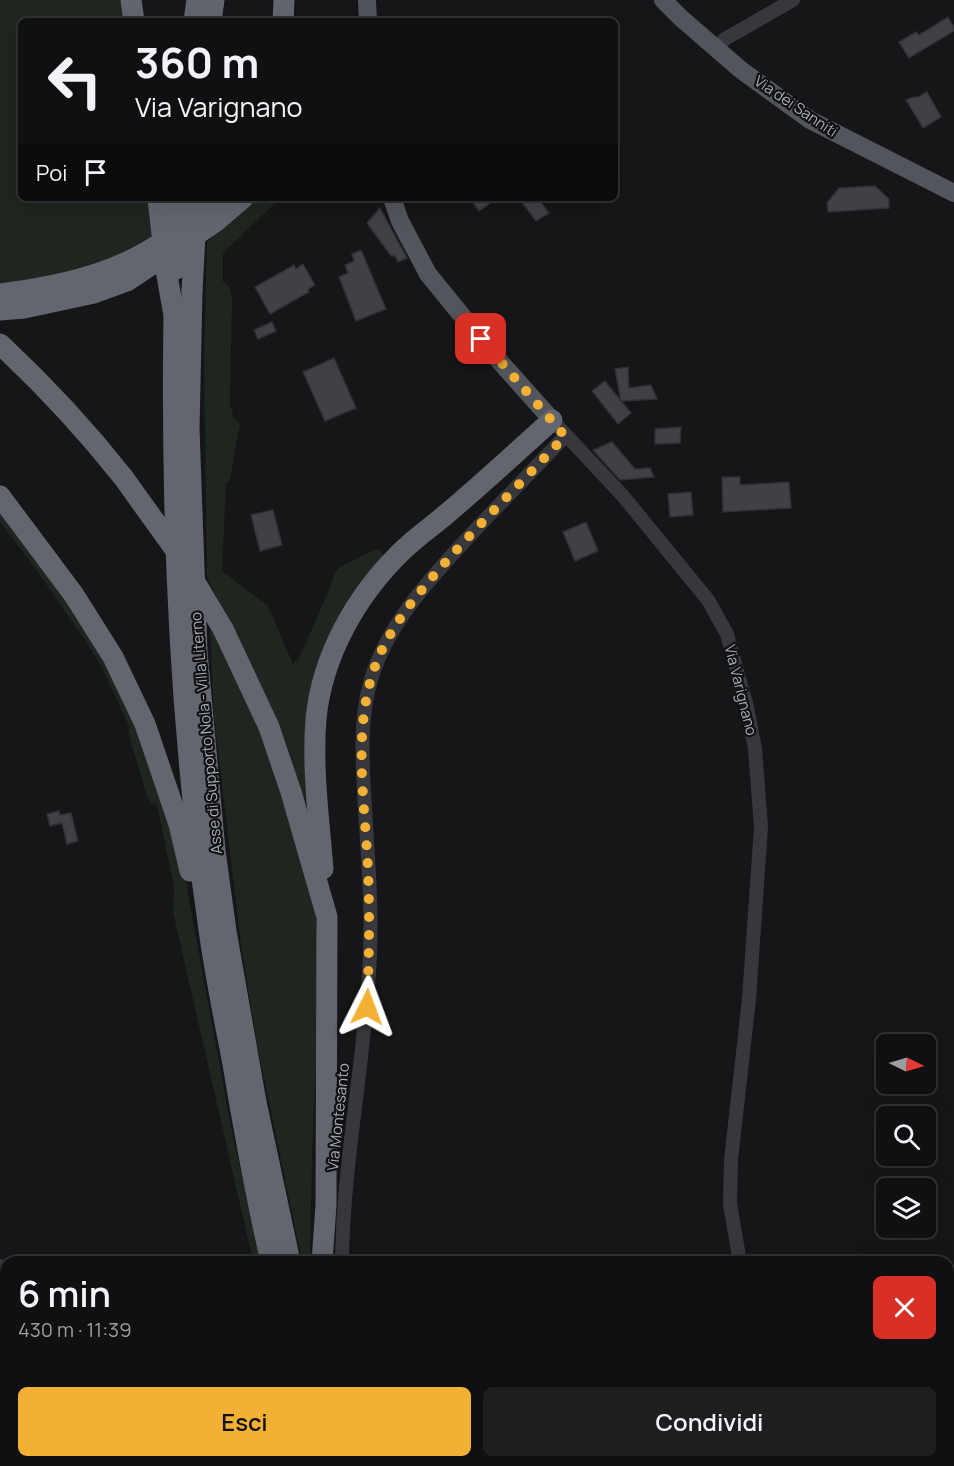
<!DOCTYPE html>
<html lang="it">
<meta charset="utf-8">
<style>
:root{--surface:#101012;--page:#1e1e20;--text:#f1f3f6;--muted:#9c9d9f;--line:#303032;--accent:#f2b134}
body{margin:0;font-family:Manrope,sans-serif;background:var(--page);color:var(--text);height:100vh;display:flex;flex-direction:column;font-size:22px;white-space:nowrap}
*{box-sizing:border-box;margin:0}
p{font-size:20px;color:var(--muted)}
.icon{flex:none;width:33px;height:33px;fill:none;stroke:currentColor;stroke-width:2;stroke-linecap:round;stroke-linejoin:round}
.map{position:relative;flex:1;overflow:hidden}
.drawer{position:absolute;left:0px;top:1256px;width:954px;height:212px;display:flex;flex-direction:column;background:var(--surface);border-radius:18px 18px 0 0;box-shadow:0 6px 24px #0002,0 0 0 2px var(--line)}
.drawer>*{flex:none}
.guide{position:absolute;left:18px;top:18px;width:600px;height:183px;border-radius:9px;box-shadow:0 6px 24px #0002,0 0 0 2px var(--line);background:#101012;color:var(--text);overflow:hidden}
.needle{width:39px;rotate:95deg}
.buttons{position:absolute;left:876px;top:1034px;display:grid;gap:12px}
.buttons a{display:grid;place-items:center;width:60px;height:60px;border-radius:9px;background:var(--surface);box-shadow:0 6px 24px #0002,0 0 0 2px var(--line);font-size:30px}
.pin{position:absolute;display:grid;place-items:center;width:51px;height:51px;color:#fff;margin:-26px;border-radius:12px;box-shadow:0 3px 9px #0006}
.me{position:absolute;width:66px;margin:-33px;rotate:3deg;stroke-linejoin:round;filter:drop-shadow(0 0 4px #0008)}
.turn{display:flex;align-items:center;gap:21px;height:126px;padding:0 18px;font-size:27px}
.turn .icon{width:78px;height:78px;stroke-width:2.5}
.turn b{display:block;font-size:42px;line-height:51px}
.then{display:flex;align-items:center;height:57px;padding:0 18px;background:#0003;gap:12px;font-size:22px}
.round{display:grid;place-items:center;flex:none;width:63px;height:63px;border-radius:9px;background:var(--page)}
.headline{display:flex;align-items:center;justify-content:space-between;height:102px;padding:0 18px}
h1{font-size:36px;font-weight:600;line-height:45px}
.cta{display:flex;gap:12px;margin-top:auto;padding:12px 18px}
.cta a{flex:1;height:69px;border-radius:9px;background:var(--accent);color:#111;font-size:24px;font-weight:600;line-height:69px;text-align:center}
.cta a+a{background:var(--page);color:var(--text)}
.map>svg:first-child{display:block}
</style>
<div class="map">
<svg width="954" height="1466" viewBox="0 0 954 1466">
<rect width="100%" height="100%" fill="#161618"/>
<g fill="#1e261f">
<path d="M0 0H124L127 21H21V198H149L154 242 115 261 0 288Z"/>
<path d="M258 198H280L223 253V282L230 287 232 299 230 404 234 419 240 423 230 480 226 484 222 571 268 606 293 664 300 656 328 592 335 573 340 567 376 549 381 551 384 558 333 640 309 822 287 745 267 698 207 578 204 356 207 242Z"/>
<path d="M0 506 51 569 124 693 177 834 232 1132 262 1261H253L173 912 174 887 157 805 152 804 147 797 129 735V726L103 669 87 643 30 561 0 522Z"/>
<path d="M210 624 259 724 305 867 315 914 318 941 319 991 312 1153 310 1261H302L258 1049 241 945 214 717Z"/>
</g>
<g fill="#404145" stroke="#303034" stroke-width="1.5">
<path d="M948 17 954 27V31L909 58 899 42 916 32 919 35Z"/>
<path d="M927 92 941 117 923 128 906 100 914 97H918Z"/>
<path d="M875 186 889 199V208L828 212 827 203 839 188Z"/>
<path d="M470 198H497L479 211Z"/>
<path d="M531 198H538L549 213 536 221 523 204Z"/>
<path d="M380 208 407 258 398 262 395 256H391L367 223Z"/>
<path d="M361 250 386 309 356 321 339 277 348 273 345 265 354 261 352 254Z"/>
<path d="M303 264 315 285 308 289 309 292 270 314 255 287 294 265 296 269Z"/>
<path d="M272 322 276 331 258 339 254 330Z"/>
<path d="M334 358 356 408 325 421 303 372Z"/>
<path d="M628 367 629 388 651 385 657 399 621 401 631 413 618 424 592 391 605 381 621 401 615 369Z"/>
<path d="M681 427 680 443 655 444V429Z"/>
<path d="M612 442 635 469 650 468 654 477 620 480 593 450Z"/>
<path d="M722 477H740V485L789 482 791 508 723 512Z"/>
<path d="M691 492 693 515 670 517 668 494Z"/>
<path d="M273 510 282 545 260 551 251 515Z"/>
<path d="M586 522 598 551 575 561 563 532Z"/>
<path d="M59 811 60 815 71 813 78 841 67 844 62 823 50 826 47 814Z"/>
</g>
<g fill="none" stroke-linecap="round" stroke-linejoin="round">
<g stroke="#37383d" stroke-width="14">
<path d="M716 48 725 39 793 0"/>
<path d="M552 420 623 496 708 600 727 634 747 707 755 749 761 827 749 999 731 1160 730 1204 740 1262"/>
<path d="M342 1262C343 1159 366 1057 370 954 372 906 368 857 365 809 362 755 357 704 381 653 398 616 425 585 452 555 489 514 528 476 565 436"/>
<path d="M0 1266 6 1323"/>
<path d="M35 1461 39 1466"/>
<path d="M385 1461 387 1466"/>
<path d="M774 1466V1461"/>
</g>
<g stroke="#53555c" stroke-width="18">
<path d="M367 0 368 21"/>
<path d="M663 0 681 18 741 70 810 120 954 193"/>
<path d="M392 198 400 221 428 274 494 355 552 420"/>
</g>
<g stroke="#63666e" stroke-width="21">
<path d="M131 0 134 21"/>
<path d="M194 21 197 0"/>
<path d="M211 21 214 0"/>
<path d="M283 21 284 0"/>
<path d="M186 224 216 198"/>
<path d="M192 291 189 429 197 652 215 851 226 931 256 1102 290 1262"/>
<path d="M0 294C54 287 110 276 156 246"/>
<path d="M0 310 24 308 94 293 127 281 215 222 243 198"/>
<path d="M174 315C171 517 179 721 208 922 214 970 224 1017 233 1064 244 1130 256 1196 271 1262"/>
<path d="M0 344C44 385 85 429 123 477"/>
<path d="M0 496 74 595 113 657 145 724 179 824 190 871"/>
<path d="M223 629 269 727 291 792 327 917 326 1205 322 1262"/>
<path d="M323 869C319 819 312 769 316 719 322 656 356 596 401 552 416 537 434 525 450 511 484 482 518 451 552 420"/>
<path d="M318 1461 320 1466"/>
<path d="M337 1461 338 1466"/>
</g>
<g stroke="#63666e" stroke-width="21">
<path d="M158 198 166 270 174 315"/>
<path d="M176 269 179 198"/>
<path d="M192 291 197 198"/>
<path d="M123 477 179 555 223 629"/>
</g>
</g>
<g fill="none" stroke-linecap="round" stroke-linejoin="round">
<path stroke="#f2b134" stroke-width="10" stroke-dasharray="0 18" d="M367 1007C369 961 370 916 368 870 365 798 350 722 380 654 397 617 425 585 452 555 489 514 528 476 565 436L481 339"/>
</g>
<g text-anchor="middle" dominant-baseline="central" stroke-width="4.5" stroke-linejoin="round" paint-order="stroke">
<g font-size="15" fill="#a8adb8" stroke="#111113">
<text transform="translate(796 106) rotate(34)">Via dei Sanniti</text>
<text transform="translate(741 690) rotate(76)">Via Varignano</text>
<text transform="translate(206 733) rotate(-95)">Asse di Supporto Nola - Villa Literno</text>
<text transform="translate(338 1117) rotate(-84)">Via Montesanto</text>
</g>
</g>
</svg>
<div class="buttons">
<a><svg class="needle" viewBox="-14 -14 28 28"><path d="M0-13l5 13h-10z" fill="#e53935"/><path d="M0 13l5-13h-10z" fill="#9c9d9f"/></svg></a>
<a><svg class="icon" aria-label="search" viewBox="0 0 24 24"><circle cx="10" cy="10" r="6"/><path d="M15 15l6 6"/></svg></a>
<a><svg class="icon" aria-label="layers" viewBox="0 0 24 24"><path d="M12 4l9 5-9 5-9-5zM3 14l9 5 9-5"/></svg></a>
</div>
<div class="pin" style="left:481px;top:339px;background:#d93025"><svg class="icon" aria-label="arrive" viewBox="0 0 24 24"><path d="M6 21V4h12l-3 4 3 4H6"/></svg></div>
<svg class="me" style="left:367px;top:1007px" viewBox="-20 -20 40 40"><path d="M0-17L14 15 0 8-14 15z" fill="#f2b134" stroke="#fff" stroke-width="4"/></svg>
<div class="guide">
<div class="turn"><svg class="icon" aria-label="left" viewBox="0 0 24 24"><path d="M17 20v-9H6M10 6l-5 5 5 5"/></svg><div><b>360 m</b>Via Varignano</div></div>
<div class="then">Poi<svg class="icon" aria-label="arrive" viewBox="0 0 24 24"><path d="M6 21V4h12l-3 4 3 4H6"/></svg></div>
</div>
<section class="drawer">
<div class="headline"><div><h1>6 min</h1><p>430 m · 11:39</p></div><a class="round" style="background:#d93025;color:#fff"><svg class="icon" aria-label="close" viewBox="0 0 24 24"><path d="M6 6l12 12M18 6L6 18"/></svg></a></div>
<div class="cta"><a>Esci</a><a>Condividi</a></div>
</section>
</div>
